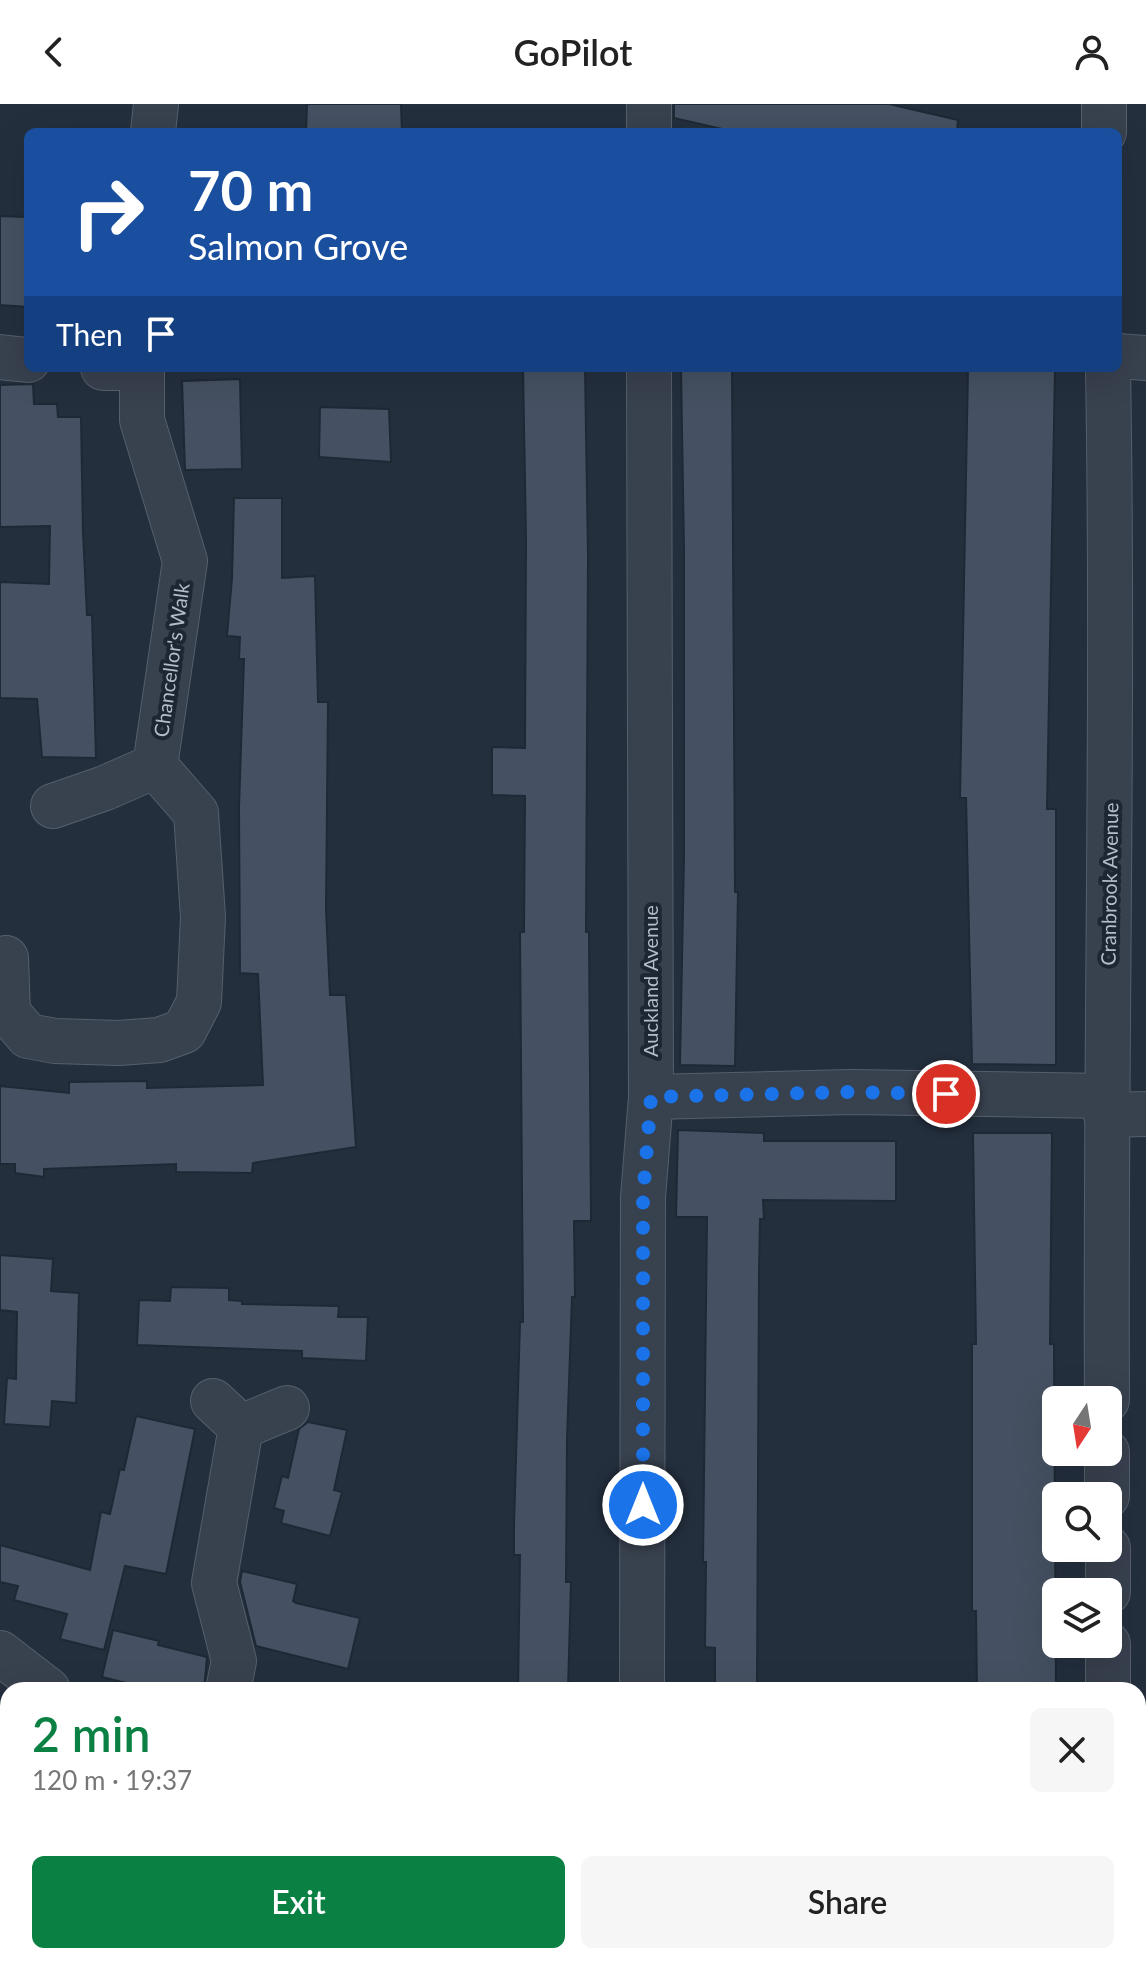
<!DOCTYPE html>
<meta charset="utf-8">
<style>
:root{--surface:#fff;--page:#f6f6f6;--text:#222;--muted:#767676;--accent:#0b8043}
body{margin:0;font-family:Lato,sans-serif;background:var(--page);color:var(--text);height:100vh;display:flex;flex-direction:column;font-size:30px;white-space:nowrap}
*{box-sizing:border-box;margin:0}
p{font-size:26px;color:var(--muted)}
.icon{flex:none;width:44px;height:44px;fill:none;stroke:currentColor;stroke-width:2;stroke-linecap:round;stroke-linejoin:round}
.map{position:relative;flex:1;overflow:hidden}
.sheet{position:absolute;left:0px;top:1578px;width:1146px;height:282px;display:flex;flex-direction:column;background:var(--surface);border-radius:24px 24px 0 0;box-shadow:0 8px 32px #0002}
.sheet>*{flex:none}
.hud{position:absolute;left:24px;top:24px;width:1098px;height:244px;border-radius:12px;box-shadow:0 8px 32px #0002;background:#1a4fa0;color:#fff;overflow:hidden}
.needle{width:52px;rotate:192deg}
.controls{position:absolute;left:1042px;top:1282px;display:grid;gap:16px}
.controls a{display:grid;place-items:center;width:80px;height:80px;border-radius:12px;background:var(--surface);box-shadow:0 8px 32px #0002;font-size:40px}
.pin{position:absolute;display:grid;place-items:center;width:68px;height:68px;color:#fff;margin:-34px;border:4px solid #fff;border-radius:50%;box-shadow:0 2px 8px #0007}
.me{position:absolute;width:88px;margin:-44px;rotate:0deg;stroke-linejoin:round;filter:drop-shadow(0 0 6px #0008)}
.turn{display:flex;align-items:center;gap:28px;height:168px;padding:0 32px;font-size:36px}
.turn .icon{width:104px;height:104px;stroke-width:2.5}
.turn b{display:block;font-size:56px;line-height:68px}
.then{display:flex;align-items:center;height:76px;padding:0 32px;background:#0003;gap:16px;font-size:30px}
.round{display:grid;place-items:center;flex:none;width:84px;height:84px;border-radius:12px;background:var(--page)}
.overview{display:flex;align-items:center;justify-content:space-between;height:136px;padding:0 32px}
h1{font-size:48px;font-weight:600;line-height:60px;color:var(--accent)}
.action{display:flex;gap:16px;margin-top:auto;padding:16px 32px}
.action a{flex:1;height:92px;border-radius:12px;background:var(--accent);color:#fff;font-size:32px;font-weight:600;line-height:92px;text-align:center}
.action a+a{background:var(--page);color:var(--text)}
header{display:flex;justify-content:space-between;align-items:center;height:104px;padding:0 32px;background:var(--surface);font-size:36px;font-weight:600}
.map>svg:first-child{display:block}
</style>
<header><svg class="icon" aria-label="back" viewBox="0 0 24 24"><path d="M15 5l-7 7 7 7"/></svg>GoPilot<svg class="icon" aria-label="person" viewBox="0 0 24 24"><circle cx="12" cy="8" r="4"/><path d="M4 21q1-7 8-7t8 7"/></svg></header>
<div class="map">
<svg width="1146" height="1859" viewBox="0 0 1146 1859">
<rect width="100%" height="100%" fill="#242f3e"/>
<g fill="#455162" stroke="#1f2835" stroke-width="2">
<path d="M307 0H401L402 28H306Z"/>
<path d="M674 0H889L958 16 957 28H735L674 14Z"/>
<path d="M0 112 28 113V203L0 201Z"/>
<path d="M523 264H585L588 450 586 828H589L591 1117H574L575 1193H572L567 1335 566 1478H571L568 1586H518L520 1451H514V1422L520 1218H523L520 828H524L525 692 492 691V643L525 644 526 434Z"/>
<path d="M681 264H732L735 788H738L735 962 680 961 684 752V447Z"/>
<path d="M968 264H1055L1047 705H1056V961L972 960 966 694H960Z"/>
<path d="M240 275 242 365 185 366 182 277Z"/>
<path d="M33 280 34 300H57L58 313H81L83 428 87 511H92L96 654 42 653 37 595 0 594V478L49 480 50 422 0 423V281Z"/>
<path d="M320 303 389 305 391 358 319 353Z"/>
<path d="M234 394H282V474L315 472 318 598H328L326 806 330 891H346L356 1043 253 1059 252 1069 176 1068V1060L44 1065V1073L15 1069V1060H0V982L69 989V978L147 977V984L263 981 258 870 240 869 239 703 244 555H239L240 533 227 532 232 474Z"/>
<path d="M678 1026 764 1029V1037H896V1097L763 1096 764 1115H760L759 1166 757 1586H715V1544L705 1543 706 1458H703L707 1113H676Z"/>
<path d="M973 1029H1052L1050 1240H1054L1056 1586H977L976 1507H972V1240H976Z"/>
<path d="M0 1151 53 1155 51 1187 79 1189 76 1299 52 1297 50 1323 4 1320 7 1274 16 1275 17 1208 0 1206Z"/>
<path d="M171 1183 229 1184V1196L242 1197V1200L339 1202 338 1213H368L366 1257 302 1254V1247L137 1241 139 1196 170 1197Z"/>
<path d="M136 1312 195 1325 166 1470 125 1462 104 1546 60 1535 67 1510 14 1496 18 1482 0 1478V1441L90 1466 101 1408 110 1410 120 1365 124 1366Z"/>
<path d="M308 1318 347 1326 334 1386 342 1388 330 1432 281 1419 284 1407 274 1404 282 1372 288 1374 299 1325Z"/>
<path d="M242 1467 297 1480 293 1497 296 1499 360 1514 348 1565 256 1542 240 1478Z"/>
<path d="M113 1526 159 1537 158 1541 207 1553 204 1586H154L102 1573Z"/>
</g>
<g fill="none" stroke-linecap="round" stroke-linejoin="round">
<defs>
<g id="minor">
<path d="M1104 0V28"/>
<path d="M153 28 156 0"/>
<path d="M649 28V0"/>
<path d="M1118 252 1146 254"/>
<path d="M0 253 28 256"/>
<path d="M103 264H125"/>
<path d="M53 702 105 684 155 662"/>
<path d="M6 854 8 909 28 932 55 937 119 939 159 936 184 927 199 898 203 813 196 709 155 662 185 457 142 316V264"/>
<path d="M651 993 851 988 1106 992"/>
<path d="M1106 1011 1146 1010"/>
<path d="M1107 1296C1105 952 1114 608 1108 264"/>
<path d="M213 1297 241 1323 287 1304"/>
<path d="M1107 1348V1392"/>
<path d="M1108 1444V1488"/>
<path d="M1108 1540V1586"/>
<path d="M0 1549 48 1586"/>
<path d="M228 1586 234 1557 214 1479 241 1323"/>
<path d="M642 1586 643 1093 651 993 649 264"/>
<path d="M0 1814 8 1818"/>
<path d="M65 1852 70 1859"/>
<path d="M1109 1852V1859"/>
<path d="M642 1859V1852"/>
</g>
</defs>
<use href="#minor" stroke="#565f6c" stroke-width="46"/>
<use href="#minor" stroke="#38414e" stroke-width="44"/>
</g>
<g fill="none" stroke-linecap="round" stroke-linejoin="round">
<path stroke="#1a73e8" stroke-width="14" stroke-dasharray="0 25.2" d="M643 1401V1093L651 993 851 988 946 990"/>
</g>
<g text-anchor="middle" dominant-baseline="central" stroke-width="8" stroke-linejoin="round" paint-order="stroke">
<g font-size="20" fill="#b4bcc9" stroke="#1d2633">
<text transform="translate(171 556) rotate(-82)">Chancellor's Walk</text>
<text transform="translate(1109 780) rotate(-89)">Cranbrook Avenue</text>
<text transform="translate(650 877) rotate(-90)">Auckland Avenue</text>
</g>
</g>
</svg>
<div class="controls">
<a><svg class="needle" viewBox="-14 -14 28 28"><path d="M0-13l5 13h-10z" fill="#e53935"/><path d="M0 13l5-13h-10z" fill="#767676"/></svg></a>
<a><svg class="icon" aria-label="search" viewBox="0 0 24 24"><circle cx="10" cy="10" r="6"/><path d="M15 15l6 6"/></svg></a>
<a><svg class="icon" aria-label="layers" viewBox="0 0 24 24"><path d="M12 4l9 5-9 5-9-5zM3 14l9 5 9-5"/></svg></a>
</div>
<div class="pin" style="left:946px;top:990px;background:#d93025"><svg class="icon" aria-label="arrive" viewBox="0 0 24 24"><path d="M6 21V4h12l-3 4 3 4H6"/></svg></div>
<svg class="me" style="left:643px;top:1401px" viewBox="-20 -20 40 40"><circle r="17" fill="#1a73e8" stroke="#fff" stroke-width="3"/><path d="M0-11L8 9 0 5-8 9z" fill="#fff"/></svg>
<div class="hud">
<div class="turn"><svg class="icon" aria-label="right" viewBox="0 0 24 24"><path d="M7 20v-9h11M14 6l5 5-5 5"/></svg><div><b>70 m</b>Salmon Grove</div></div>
<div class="then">Then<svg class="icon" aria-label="arrive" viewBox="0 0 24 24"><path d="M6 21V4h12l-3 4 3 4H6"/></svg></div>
</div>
<section class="sheet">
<div class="overview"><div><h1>2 min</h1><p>120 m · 19:37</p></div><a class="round"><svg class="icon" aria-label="close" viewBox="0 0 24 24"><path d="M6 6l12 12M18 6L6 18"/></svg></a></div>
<div class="action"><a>Exit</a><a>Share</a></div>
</section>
</div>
